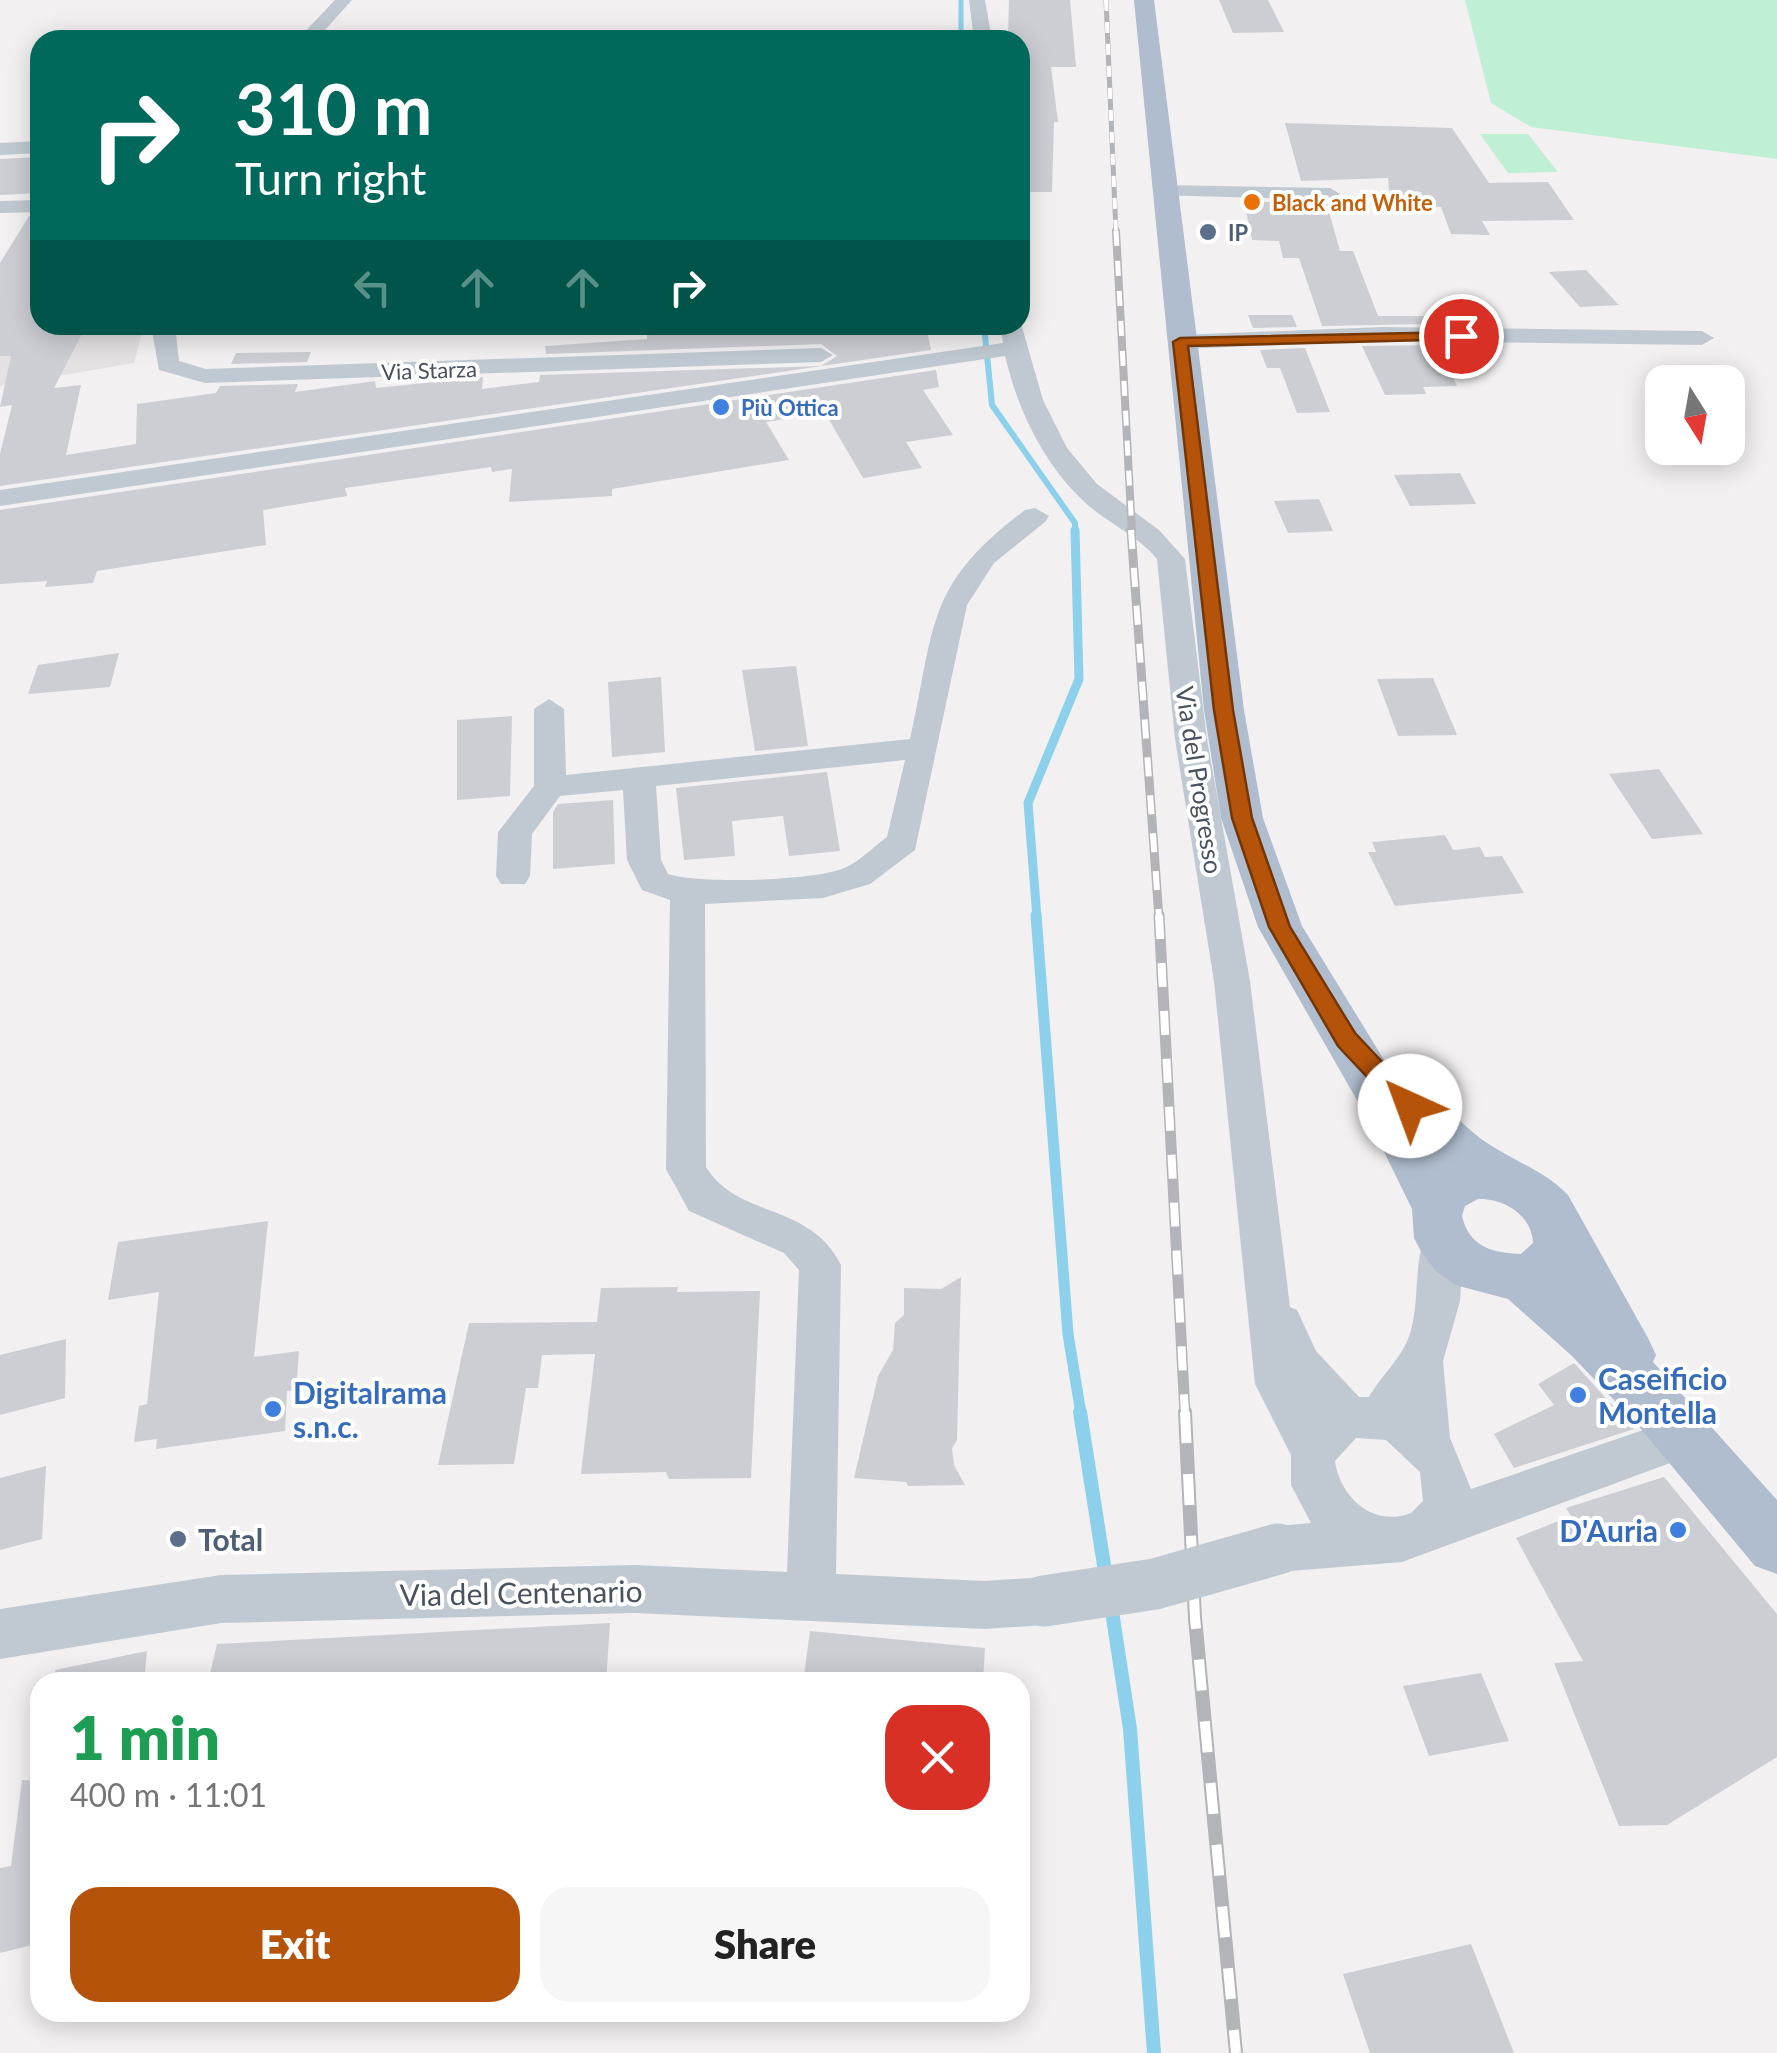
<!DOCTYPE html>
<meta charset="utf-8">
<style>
:root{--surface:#fff;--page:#f6f6f6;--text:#222;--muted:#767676;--accent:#b45309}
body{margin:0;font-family:Lato,sans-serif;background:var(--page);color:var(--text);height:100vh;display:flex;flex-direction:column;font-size:38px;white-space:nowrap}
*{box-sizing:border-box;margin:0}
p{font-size:32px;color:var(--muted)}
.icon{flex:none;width:55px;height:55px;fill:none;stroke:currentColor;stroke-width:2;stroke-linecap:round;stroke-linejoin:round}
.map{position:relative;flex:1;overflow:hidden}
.sheet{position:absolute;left:30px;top:1672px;width:1000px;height:350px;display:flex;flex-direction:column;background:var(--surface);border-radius:30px;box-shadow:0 5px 25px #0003}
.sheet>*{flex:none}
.hud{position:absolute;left:30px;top:30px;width:1000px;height:305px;border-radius:30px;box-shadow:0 5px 25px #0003;background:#00695c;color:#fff;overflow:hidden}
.needle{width:65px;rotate:169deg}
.controls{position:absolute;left:1645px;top:365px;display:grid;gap:20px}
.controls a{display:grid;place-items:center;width:100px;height:100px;border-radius:20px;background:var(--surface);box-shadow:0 5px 25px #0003;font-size:50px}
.pin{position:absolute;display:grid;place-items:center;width:85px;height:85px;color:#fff;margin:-42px;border:5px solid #fff;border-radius:50%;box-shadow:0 2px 10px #0007}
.me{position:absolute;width:110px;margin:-55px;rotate:317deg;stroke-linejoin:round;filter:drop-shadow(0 0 8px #0008)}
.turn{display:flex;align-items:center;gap:35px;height:210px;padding:0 40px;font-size:45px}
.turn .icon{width:130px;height:130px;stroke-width:2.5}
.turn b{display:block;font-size:70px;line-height:85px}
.lanes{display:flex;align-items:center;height:95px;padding:0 40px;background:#0003;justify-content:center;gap:50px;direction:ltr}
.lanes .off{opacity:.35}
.round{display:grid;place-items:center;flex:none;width:105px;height:105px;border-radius:30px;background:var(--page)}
.overview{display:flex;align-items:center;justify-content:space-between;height:170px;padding:0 40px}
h1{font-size:60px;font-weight:800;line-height:75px;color:#1e9e55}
.button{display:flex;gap:20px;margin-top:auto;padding:20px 40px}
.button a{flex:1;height:115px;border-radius:30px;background:var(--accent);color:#fff;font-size:40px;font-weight:800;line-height:115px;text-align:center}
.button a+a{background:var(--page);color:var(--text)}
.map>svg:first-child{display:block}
</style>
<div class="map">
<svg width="1777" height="2053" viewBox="0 0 1777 2053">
<rect width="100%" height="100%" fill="#f2f0f0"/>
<path fill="#e3e1e2" d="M0 265 40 325H144L134 363 0 386Z"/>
<g fill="#bfefd5">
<path d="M1465 0H1777V159L1531 127 1491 103Z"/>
<path d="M1480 134H1528L1558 172 1508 173Z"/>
</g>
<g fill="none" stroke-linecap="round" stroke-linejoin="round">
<path stroke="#8cd0eb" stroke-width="5" d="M961 0V40"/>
<path stroke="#8cd0eb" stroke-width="6" d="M984 325 992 405 1075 523V533"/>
<path stroke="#8cd0eb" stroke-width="9" d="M1037 918 1028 803 1079 679 1075 530"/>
<path stroke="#8cd0eb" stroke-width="11" d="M1036 915 1068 1334 1081 1414"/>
<g stroke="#8cd0eb" stroke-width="14">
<path d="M1080 1412 1106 1578"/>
<path d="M1111 1605 1130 1729 1154 2053"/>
</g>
</g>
<g fill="#ccced4">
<path d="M1009 0H1070L1076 67H1051L1058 122H1054L1052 192H1025L1020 165V40H1008Z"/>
<path d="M1219 0H1268L1284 32 1233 33Z"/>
<path d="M1285 123 1452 128 1489 183 1548 182 1574 220 1482 221 1490 235 1451 234 1441 207 1390 204 1388 178 1301 181Z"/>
<path d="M40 157V193L0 195V159Z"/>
<path d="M1244 201 1327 204 1340 251H1353L1378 316H1424L1428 324 1322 326 1299 258H1283L1279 241 1252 240Z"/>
<path d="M29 216H40V325L85 328 54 388 81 385 66 455 136 444 137 404 216 393 220 386 298 384 295 392 375 381 376 388 483 377 482 389 539 382 540 375 821 366 837 356 821 344 546 354 545 346 647 339V333L741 329V325H926L931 350 0 486V454L12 405 0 407 11 356H0V263Z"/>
<path d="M1586 270 1619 305 1580 307 1549 272Z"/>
<path d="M1248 315H1292L1297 327 1253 328Z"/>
<path d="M1438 345 1457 386 1423 387 1426 394 1385 395 1362 346Z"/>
<path d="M1305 348 1323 394 1330 412 1297 413 1280 368H1267L1260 350Z"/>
<path d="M311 352 307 362 231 364 236 353Z"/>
<path d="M936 370 939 387 923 390 953 435 906 442 922 468 863 478 825 413 766 422 789 460 612 489V496L509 502 512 469 492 472 491 467 345 488 347 496 263 510 266 545 97 571 93 583 45 587 47 581 0 584V510Z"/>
<path d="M1460 473 1476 504 1410 506 1394 475Z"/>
<path d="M1319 499 1333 531 1288 533 1274 501Z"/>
<path d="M119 653 110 687 28 694 38 665Z"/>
<path d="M796 666 808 746 755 751 742 670Z"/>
<path d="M661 677 665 752 612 757 608 682Z"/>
<path d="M1433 678 1457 735 1398 736 1377 679Z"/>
<path d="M512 716 510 796 457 800V720Z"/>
<path d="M1659 769 1703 834 1652 839 1609 774Z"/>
<path d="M827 772 840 851 789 856 783 816 732 821 735 856 684 860 676 788Z"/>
<path d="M613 800 615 864 553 869V812L558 804Z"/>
<path d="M1445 835 1453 850 1480 847 1485 857 1502 856 1524 893 1395 906 1368 852H1376L1372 842Z"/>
<path d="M268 1221 254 1357 299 1351 296 1390 287 1391 285 1431 156 1449 157 1439 134 1442 139 1406 147 1404 159 1292 108 1300 118 1242Z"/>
<path d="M961 1277 957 1440 952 1448 954 1465 965 1485 908 1486 906 1482 854 1478 878 1376 893 1350 895 1323 904 1315V1288L941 1289Z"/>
<path d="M678 1287 677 1292 760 1291 751 1478 669 1479 666 1472 581 1474 595 1354 542 1355 538 1388H526L514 1464 438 1465 469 1323 597 1322 601 1288Z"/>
<path d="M66 1339 65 1398 0 1415V1355Z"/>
<path d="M1574 1363 1634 1429 1514 1468 1494 1434 1554 1405 1538 1384Z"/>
<path d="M46 1466 42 1539 0 1550V1478Z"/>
<path d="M1664 1477 1777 1614V1757L1667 1825 1619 1826 1554 1663 1583 1661 1516 1538 1571 1516 1566 1508Z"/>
<path d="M610 1623 606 1682H208L217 1644Z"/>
<path d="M810 1631 985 1648 983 1682H803Z"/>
<path d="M147 1651 144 1682H56L55 1670Z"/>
<path d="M1481 1673 1509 1741 1429 1756 1403 1686Z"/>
<path d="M22 1780 40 1781V1943L0 1953V1868L11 1866Z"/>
<path d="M1471 1944 1514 2053H1370L1343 1974Z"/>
</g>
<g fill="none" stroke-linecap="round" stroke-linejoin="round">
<g fill="#c0c9d1" fill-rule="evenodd">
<path d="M335 0H352L316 40H297Z"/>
<path d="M969 0H985L992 40H974Z"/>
<path d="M40 141V153L0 155V143Z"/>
<path d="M1163 185 1330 188 1340 194 1330 200 1156 195V187Z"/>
<path d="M40 200V212L0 213V201Z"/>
<path d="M1020 320 1043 400 1067 448 1097 484 1159 530 1185 559 1207 739 1250 981 1290 1307 1297 1310 1316 1351 1359 1397H1369C1382 1374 1404 1357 1411 1330 1420 1298 1413 1259 1428 1229L1443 1224 1458 1229 1464 1241 1460 1301 1443 1361 1450 1438 1471 1489 1684 1416 1700 1422 1707 1437 1700 1452 1402 1562 1278 1572 1261 1565 1254 1549 1261 1533 1278 1526 1311 1523 1291 1485V1455L1255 1384 1214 981 1175 739 1157 559C1140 538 1116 527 1095 511 1048 473 1019 415 1005 356L0 506V490L1003 343 1000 325H1020ZM1356 1438 1386 1440 1420 1472 1423 1501 1411 1513C1373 1528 1340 1497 1335 1461Z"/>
<path d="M151 325H175L179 361 206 369 821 348 833 355 821 362 205 383 159 370Z"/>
<path d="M1383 327 1702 331 1714 338 1702 345 1383 341 1180 349 1168 342 1180 335Z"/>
<path d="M1035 508 1049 516 1045 522 994 563 967 605 915 850 870 884 823 898 705 904 706 1167C738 1219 810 1202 841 1265L836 1574 985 1581 1044 1577 1061 1584 1069 1601 1061 1618 1044 1625 985 1629 635 1613 221 1623 0 1659V1609L221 1575 635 1565 787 1572 799 1270 784 1253 689 1211 666 1169 670 900 642 890 627 860 623 790 560 796 532 834 530 876 525 884H501L496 876 498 832 534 786V709L549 699 564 709 566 775 910 739C936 625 924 586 1025 510ZM905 760 887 837C873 847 858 863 842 869 809 881 700 884 668 874L661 860 656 786Z"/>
</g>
<path fill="#b0bdce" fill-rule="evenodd" d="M1134 0H1154L1244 710 1263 818 1302 926 1389 1068C1423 1074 1449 1113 1475 1134 1504 1158 1542 1168 1568 1195L1648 1338 1656 1355 1653 1362 1777 1500V1574L1755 1566 1636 1423 1572 1356 1508 1299 1455 1285 1436 1271 1422 1253 1414 1238 1412 1209 1370 1123 1258 927 1221 818 1204 710ZM1478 1199C1505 1198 1532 1216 1533 1243L1521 1254C1493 1253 1469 1247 1462 1216L1465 1206Z"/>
<defs>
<path id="rail-far4" d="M1106 0 1116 233"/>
<path id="rail-far3" d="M1116 231 1132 533"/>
<path id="rail-far2" d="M1131 530 1159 918"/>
<path id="rail-far1" d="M1159 915 1185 1414"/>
<path id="rail" d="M1185 1412 1195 1618 1236 2053"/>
</defs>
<use href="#rail-far4" stroke="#b2b4ba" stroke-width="5"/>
<use href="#rail-far3" stroke="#b2b4ba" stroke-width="8"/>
<use href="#rail-far2" stroke="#b2b4ba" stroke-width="9"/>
<use href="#rail-far1" stroke="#b2b4ba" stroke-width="11"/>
<use href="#rail" stroke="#b2b4ba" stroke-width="14"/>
<use href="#rail-far4" stroke="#fff" stroke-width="4" stroke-dasharray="11" stroke-linecap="butt"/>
<use href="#rail-far3" stroke="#fff" stroke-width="5" stroke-dasharray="15" stroke-linecap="butt"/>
<use href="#rail-far2" stroke="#fff" stroke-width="6" stroke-dasharray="19" stroke-linecap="butt"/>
<use href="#rail-far1" stroke="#fff" stroke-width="8" stroke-dasharray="24" stroke-linecap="butt"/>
<use href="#rail" stroke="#fff" stroke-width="10" stroke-dasharray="31" stroke-linecap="butt"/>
<path stroke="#c0c9d1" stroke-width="51" d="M1044 1601 1155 1584 1278 1549"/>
</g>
<path fill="#b45309" stroke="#753606" stroke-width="2.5" d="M1461 332 1466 339 1188 346 1233 710 1252 818 1290 927 1355 1033 1418 1100 1422 1106 1410 1116 1401 1113 1338 1046 1269 927 1232 818 1214 710 1173 342 1180 338Z"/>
<circle fill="#e8710a" stroke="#fff" stroke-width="4" cx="1252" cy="202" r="10"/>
<g fill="#5c6f8a" stroke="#fff" stroke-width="4">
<circle cx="1208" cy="232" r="10"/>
<circle cx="178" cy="1539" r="10"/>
</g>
<g fill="#3f7fe0" stroke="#fff" stroke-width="4">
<circle cx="721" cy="407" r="10"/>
<circle cx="1578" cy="1395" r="10"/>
<circle cx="273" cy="1409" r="10"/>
<circle cx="1678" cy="1530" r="10"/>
</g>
<g text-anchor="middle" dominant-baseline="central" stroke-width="8" stroke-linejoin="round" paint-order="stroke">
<g font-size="22" font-weight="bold" fill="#c56008" stroke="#fff" text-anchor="start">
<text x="1272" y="202">Black and White</text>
</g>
<g font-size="22" font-weight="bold" fill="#4e5e75" stroke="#fff" text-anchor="start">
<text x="1228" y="232">IP</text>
</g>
<g font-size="22" fill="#48515d" stroke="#fff">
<text transform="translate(429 370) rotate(-2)">Via Starza</text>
</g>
<g font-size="22" font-weight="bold" fill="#366cbe" stroke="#fff" text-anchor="start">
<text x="741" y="407">Più Ottica</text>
</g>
<g font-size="25" fill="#48515d" stroke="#fff">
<text transform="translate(1200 780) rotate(81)">Via del Progresso</text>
</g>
<g font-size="30" font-weight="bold" fill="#366cbe" stroke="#fff" text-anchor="start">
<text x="1598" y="1378">Caseificio<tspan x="1598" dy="34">Montella</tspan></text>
<text x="293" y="1392">Digitalrama<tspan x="293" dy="34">s.n.c.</tspan></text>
<text x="1658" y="1530" text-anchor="end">D'Auria</text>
</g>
<g font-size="30" font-weight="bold" fill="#4e5e75" stroke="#fff" text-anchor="start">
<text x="198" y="1539">Total</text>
</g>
<g font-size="30" fill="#48515d" stroke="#fff">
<text transform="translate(521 1592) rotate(-1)">Via del Centenario</text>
</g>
</g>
</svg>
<div class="controls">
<a><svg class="needle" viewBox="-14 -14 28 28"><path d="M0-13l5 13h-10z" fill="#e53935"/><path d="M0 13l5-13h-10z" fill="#767676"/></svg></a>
</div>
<div class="pin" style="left:1461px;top:336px;background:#d93025"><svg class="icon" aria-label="arrive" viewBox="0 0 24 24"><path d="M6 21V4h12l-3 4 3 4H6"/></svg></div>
<svg class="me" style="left:1410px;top:1106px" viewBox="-20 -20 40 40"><circle r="19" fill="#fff"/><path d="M0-13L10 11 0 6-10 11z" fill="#b45309"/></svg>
<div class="hud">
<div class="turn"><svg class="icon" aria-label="right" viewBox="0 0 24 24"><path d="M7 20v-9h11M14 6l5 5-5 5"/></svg><div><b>310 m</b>Turn right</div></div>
<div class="lanes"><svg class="icon off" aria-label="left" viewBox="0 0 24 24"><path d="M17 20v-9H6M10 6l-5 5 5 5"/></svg><svg class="icon off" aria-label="ahead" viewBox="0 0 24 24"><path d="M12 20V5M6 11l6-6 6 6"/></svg><svg class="icon off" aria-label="ahead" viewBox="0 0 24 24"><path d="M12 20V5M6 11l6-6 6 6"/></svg><svg class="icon" aria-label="right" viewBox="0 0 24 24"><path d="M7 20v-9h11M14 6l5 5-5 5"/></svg></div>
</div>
<section class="sheet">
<div class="overview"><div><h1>1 min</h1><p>400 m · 11:01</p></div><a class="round" style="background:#d93025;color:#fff"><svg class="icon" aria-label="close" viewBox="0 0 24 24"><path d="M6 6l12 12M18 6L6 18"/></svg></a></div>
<div class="button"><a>Exit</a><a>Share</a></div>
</section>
</div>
